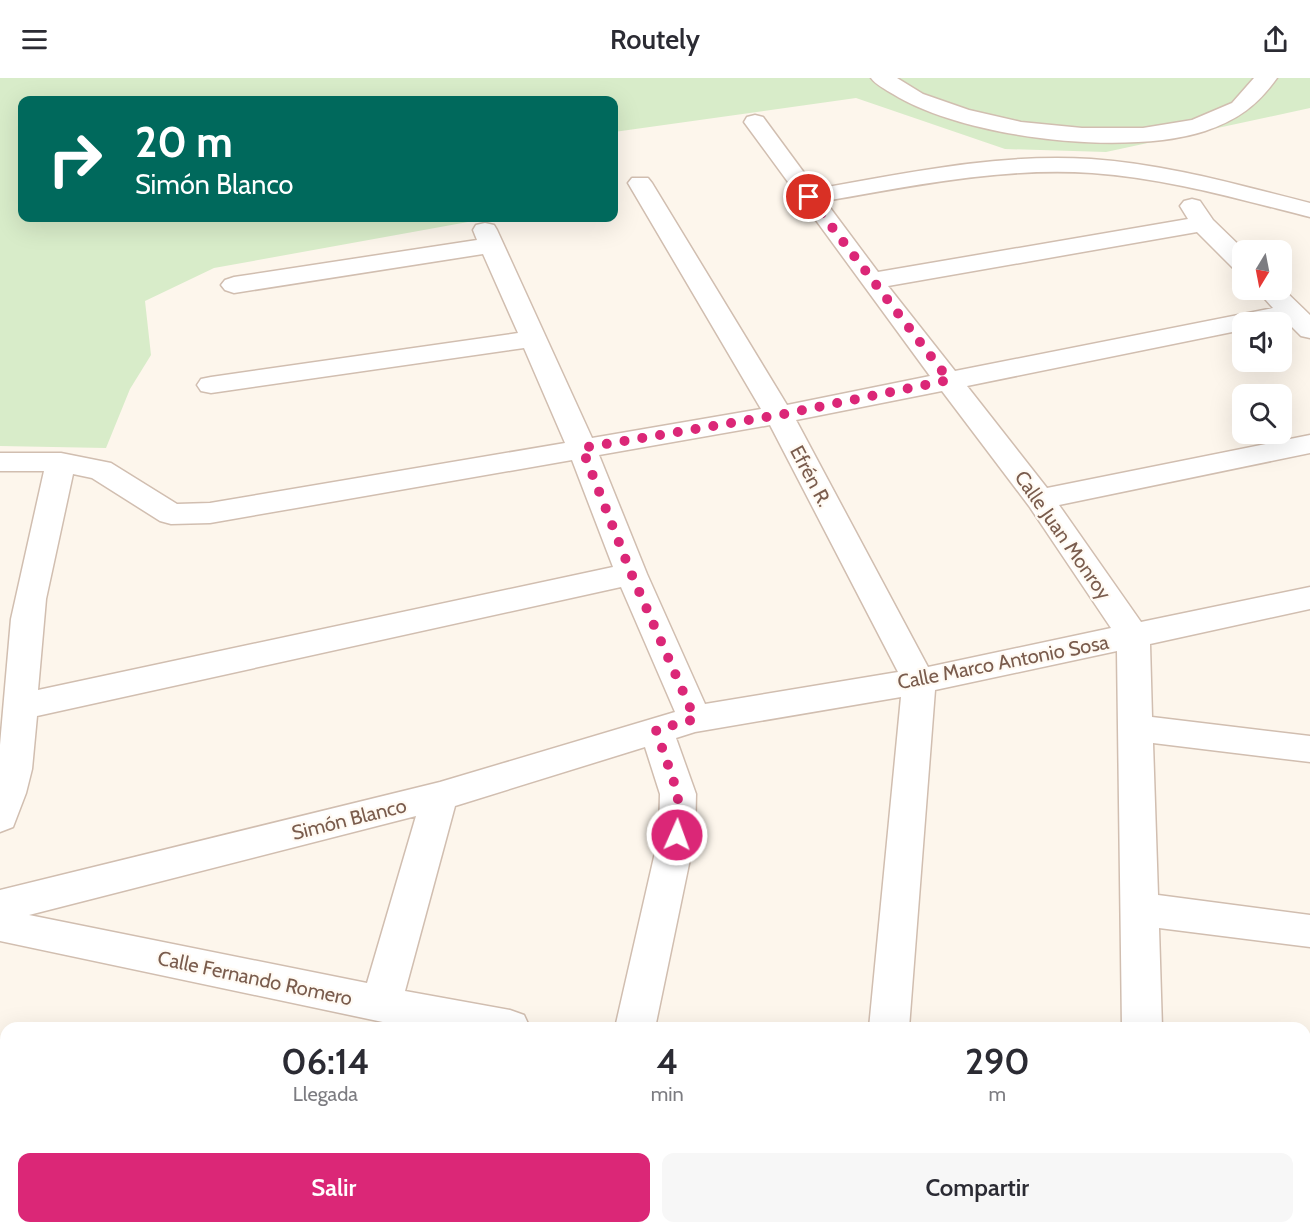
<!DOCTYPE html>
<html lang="es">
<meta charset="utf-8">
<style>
:root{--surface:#fff;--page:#f7f7f7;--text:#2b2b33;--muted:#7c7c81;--accent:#db2777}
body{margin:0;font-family:Cabin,sans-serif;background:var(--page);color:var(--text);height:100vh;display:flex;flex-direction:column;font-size:22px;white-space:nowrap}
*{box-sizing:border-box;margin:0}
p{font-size:20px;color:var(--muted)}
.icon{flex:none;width:33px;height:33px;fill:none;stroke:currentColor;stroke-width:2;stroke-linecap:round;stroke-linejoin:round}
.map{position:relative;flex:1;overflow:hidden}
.panel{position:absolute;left:0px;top:944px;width:1311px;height:212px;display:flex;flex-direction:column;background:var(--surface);border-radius:18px 18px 0 0;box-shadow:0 6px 24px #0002}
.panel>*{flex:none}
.top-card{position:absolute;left:18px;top:18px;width:600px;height:126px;border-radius:12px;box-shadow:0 6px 24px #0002;background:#00695c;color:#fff;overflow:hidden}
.needle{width:39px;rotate:190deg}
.fabs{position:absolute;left:1232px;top:162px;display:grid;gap:12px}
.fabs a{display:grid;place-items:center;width:60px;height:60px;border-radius:12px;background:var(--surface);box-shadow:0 6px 24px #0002;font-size:30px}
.pin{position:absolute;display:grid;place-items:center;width:51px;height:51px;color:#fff;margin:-26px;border:3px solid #fff;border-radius:50%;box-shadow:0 2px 6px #0007}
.me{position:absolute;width:66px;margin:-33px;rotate:2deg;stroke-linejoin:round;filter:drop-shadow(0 0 4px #0008)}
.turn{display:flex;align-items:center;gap:21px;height:126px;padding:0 18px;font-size:27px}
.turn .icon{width:78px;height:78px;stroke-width:2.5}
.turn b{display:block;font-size:42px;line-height:51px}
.eta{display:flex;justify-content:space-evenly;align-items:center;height:102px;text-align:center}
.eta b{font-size:36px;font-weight:600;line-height:42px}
.button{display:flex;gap:12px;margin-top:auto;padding:12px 18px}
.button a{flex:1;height:69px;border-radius:12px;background:var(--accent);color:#fff;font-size:24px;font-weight:600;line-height:69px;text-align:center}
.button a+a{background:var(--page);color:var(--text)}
header{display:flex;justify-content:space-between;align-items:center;height:78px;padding:0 18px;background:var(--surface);font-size:27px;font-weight:600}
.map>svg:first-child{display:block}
</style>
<header><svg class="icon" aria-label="menu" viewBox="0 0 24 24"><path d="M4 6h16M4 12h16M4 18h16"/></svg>Routely<svg class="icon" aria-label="share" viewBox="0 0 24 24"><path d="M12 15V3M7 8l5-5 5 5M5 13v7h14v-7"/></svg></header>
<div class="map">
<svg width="1310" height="1154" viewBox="0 0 1310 1154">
<rect width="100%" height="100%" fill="#fdf6ec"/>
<path fill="#d8ecc9" d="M0 0H1310V30L1106 74 1005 71 856 20 614 54V22H22V140H490L214 190 145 223 151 277 130 311 106 370 0 368Z"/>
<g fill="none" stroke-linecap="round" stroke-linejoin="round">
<defs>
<g id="minor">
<path d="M871 0H897L923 16 969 32 1021 44 1082 50H1143L1192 42 1232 25 1254 0H1277C1257 28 1237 42 1205 53 1125 79 964 60 893 16 885 11 876 7 871 0Z"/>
<path d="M755 37 763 39 816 111C907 95 999 75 1091 81 1166 86 1238 107 1310 125V139C1238 121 1166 100 1092 95 1002 89 913 108 825 123L878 194 1188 141 1180 128 1184 123 1192 121 1200 123 1213 142 1244 172 1242 193 1233 190 1197 154 888 208 955 293 1273 230 1257 212H1281V209L1310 237V260L1301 258 1286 243 1242 244V252L967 308 1047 410 1310 357V375L1059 427 1141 544 1310 509V531L1150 566 1152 639 1310 658V684L1153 665 1158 817 1310 837V869L1159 850 1162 950H1122L1117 573 935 612 909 950H869L901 619 695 654 676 660 696 716 695 757 655 950H615L659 757 660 716 645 669 455 728 405 913 510 932 524 937 530 950H411L0 863V812L440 704 675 634 621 509 37 638 32 691 26 715 13 749 0 754V667L11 541 44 393H0V375H61L111 385 177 426 210 425 565 365 524 270 211 315 201 313 197 307 201 301 211 299 518 255 483 176 234 215 225 212 221 207 225 202 234 199 477 162 473 152 476 147 485 145 494 147 497 152 592 360 761 331 628 105 632 100H648L652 105 787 327 930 298 744 44 747 39ZM942 313 1029 428 1111 550 928 589 796 342ZM770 347 898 594 705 626 647 496 599 377ZM572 382 613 489 38 612 46 521 73 396 92 400 160 443 171 446 210 445ZM416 738 367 905 29 837Z"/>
<path d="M1305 1064 1310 1065V1107L1305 1106Z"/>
<path d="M0 1104 6 1105V1147L0 1146Z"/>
<path d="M107 1149H176L178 1154H109Z"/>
<rect x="1123" y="1149" width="44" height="5"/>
</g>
</defs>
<use href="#minor" stroke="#d1beb0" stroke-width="3"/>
<use href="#minor" fill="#fff" fill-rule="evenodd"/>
</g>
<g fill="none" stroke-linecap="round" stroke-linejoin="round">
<path stroke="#db2777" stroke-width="10" stroke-dasharray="0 18" d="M677 757 678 716 656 652 695 641 631 495 582 370 779 337 949 302 809 119"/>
</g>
<g text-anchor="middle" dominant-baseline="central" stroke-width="4.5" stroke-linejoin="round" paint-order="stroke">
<g font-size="20" fill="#7a5c4d" stroke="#fffaf3">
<text transform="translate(811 398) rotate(62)">Efrén R.</text>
<text transform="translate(1063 457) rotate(55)">Calle Juan Monroy</text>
<text transform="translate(1003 584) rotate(-11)">Calle Marco Antonio Sosa</text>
<text transform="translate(349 741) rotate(-14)">Simón Blanco</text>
<text transform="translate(255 900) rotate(12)">Calle Fernando Romero</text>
</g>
</g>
</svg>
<div class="fabs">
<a><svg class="needle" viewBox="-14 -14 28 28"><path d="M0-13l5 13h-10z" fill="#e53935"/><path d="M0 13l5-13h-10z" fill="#7c7c81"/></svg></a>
<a><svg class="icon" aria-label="sound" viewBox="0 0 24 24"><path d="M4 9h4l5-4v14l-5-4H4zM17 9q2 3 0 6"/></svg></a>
<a><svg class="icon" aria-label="search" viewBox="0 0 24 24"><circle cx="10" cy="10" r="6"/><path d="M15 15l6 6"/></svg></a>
</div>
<div class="pin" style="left:809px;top:119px;background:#d93025"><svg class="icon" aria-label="arrive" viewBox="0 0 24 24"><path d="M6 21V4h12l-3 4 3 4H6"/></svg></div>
<svg class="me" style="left:677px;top:757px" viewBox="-20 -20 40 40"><circle r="17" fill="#db2777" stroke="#fff" stroke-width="3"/><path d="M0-11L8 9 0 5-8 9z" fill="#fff"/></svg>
<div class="top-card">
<div class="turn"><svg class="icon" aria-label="right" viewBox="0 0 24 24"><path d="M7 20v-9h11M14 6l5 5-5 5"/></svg><div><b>20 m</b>Simón Blanco</div></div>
</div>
<section class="panel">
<div class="eta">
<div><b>06:14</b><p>Llegada</p></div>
<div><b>4</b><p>min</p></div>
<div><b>290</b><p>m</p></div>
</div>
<div class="button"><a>Salir</a><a>Compartir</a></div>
</section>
</div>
